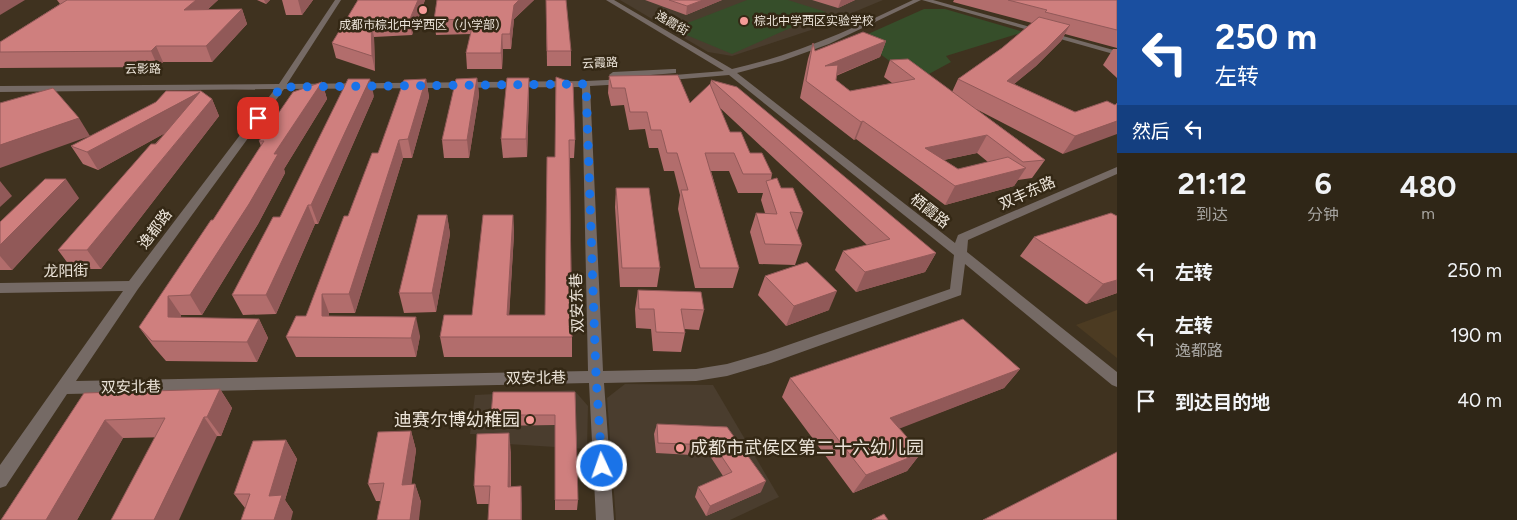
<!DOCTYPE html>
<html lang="zh">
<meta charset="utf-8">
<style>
:root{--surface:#2f2617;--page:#3b3224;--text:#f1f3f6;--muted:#a7a5a1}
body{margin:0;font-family:Figtree,"Noto Sans SC",sans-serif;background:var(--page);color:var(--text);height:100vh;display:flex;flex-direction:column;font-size:19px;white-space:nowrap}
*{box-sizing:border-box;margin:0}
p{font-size:16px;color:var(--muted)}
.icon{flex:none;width:28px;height:28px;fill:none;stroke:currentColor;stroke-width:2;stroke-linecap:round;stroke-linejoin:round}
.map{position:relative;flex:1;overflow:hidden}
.sheet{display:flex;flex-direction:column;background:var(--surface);width:400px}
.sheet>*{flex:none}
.guide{background:#1a4fa0;color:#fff;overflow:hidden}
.pin{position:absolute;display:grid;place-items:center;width:42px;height:42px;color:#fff;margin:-21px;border-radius:10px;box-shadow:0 2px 8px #0006}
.me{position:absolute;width:55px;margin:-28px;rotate:357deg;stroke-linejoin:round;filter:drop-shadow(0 0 4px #0008)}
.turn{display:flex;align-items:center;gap:18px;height:105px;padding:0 15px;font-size:22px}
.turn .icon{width:65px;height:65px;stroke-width:2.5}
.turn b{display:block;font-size:35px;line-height:42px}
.then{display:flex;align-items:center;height:48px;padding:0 15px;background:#0003;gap:10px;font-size:19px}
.eta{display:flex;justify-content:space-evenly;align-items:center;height:85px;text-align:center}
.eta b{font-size:30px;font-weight:700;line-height:35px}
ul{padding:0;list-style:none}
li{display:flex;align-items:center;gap:15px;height:65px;padding:0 15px}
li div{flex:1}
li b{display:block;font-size:19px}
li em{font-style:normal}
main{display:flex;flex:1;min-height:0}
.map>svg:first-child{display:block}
</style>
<main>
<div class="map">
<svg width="1117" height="520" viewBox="0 0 1117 520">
<rect width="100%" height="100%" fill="#3f321f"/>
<path fill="#4c3b22" d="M1117 310V358L1076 325Z"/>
<g fill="#4a3d2e">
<path d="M620 0H883L811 30 732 56 708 52Z"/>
<path d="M625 384 713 385 779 497 730 520H616L607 398Z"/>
<path d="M574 390 588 406 587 449 506 444 504 435 470 434 475 395Z"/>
</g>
<g fill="#364e2a">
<path d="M747 0H788L826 12 732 54 672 29Z"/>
<path d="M924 9H945L1024 32 946 56 951 62 916 81 859 38Z"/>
</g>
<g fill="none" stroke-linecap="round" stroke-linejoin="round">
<g fill="#756a65" fill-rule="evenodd">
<path d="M335 0H341L287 84 586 81 628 79V83L625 84 590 86 603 371 696 369 727 364 765 353 950 289 954 255 729 75 659 81 658 79 662 76 724 71 606 0H614L732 69C796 55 854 28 913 0H921L829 44 782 61 737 73 955 243 958 235 1117 167V174L968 240 967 252 1117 372V387L1112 385 965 264 961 295 771 363 727 376 696 381 604 383 614 520H596L589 383 67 394 6 486 0 488V465L123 291 0 293V283L129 281 275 89 0 92V86L279 84ZM582 87 588 371 76 381 138 289 284 89Z"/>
<path d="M922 0H933L1117 51V55Z"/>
<path d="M673 69H676V73L613 78 609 75 613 72Z"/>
</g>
</g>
<g fill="#b26d6c" fill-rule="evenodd">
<path d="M57 0H218L207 10 242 9 247 24 212 62H163L158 67 0 68V42L60 4Z"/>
<path d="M257 0H270L266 4Z"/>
<path d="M282 0H313L302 15H286Z"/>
<path d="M358 0H425L412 35 374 37 375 71 336 58 332 43Z"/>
<path d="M437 0H534L514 19 511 49H503L502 69H467L466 53 471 34 436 35 434 20Z"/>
<path d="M546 0 571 51V66H547Z"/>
<path d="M645 0H722L686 15Z"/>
<path d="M812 0H855L838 8Z"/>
<path d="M954 0H1117V48L1065 34 1061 41 1036 66 1014 84 1075 112 1107 101 1063 154 976 109 1045 160 1032 178 1018 180 1014 186 945 205 856 139 854 140 800 98 808 59 813 43 815 51 886 41 880 57 836 76V80L850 91 892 83 884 77 890 60 952 92 958 79 1002 48 1032 23 953 2ZM977 153 988 162 958 169 944 160Z"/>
<path d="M1113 49H1117V78L1103 65Z"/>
<path d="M609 76 690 103 710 85 711 80 936 253 925 272 856 292 835 270 843 251 867 245 719 107 730 132 750 153 772 174 771 180 781 188 803 213 797 231 802 245 795 265 759 264 750 232 756 213H765L761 200 763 193H738L729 171H711L739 268 733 288H695L678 209 680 195 674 171H664L658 148H649L645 129 629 130 624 105 611 106 608 93Z"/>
<path d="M556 77 575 140 574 158H570L572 337V357H444L440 337 472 315 513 215 514 234 509 315H545L555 157Z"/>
<path d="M477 78 479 95 469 158H444L442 140Z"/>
<path d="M529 78V95L527 157 503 158 501 139Z"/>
<path d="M426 79 429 97 412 158H403L355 313H329V316L420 336 416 357H296L286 337 306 316 378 153Z"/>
<path d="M322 82 327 99 284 169 285 173 258 224 202 315H181V318L259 319 268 338 257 362 166 361 153 346 139 327 213 220 261 146 259 141Z"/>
<path d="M374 96 318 224H315L276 314 243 315 232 295 280 217Z"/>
<path d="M212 99 219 116 101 269H72L58 250 165 133 98 170 83 164 71 146Z"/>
<path d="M616 188 660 268 657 287H620L615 207Z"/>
<path d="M79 198 12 270H0V222Z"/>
<path d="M447 215 450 234 436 312 404 313 399 293Z"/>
<path d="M1117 216V293L1086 304 1020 256 1034 237Z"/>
<path d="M765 276 829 310 786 326 758 295Z"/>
<path d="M638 290 704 310 699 330 684 329 685 333 681 352 653 351 651 329 636 328 635 309Z"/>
<path d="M1020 369 1004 388 899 428 921 453 907 471 853 493 782 397 790 378Z"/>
<path d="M220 389 232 408 221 436 123 438 77 520H1L84 393Z"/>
<path d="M575 392 578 500 577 510H555V425L493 426 491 415Z"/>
<path d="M657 424 727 427 761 492 706 516 695 497 698 487 723 476 710 456 656 453 654 434Z"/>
<path d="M411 431 416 450 411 485 415 484 421 502 376 501 368 484Z"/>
<path d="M286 440 297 459 285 500 293 512 245 508 234 494Z"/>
<path d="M511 452V487L522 504H477L474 486Z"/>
</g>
<g fill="#915958">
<path d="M0 0H25L0 15Z"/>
<path d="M196 0H218L191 25 184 10Z"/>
<path d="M264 0H270L266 4Z"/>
<path d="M298 0H313L302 15Z"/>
<path d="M418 0H425L412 35 409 21Z"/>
<path d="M519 0H534L514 19 511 49 510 34 514 5Z"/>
<path d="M703 0H722L686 15 687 6Z"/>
<path d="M841 0H855L838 8Z"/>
<path d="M242 9 247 24 212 62 206 46Z"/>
<path d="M371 22 374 37 375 71 372 56Z"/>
<path d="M1070 25 1061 41 1036 66 997 98 1007 81Z"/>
<path d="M502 34 503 49 502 69 501 53Z"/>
<path d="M886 41 880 57 820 82 825 66Z"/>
<path d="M156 46 163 62 158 67 151 51Z"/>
<path d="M477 78 479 95 469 158 467 140Z"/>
<path d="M529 78V95L527 157 526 139Z"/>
<path d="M370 79 374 96 318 224 311 205Z"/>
<path d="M426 79 429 97 412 158 408 139Z"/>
<path d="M322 82 327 99 284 169 285 173 258 224 202 315 190 295 274 154Z"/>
<path d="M200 92 212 99 219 116 101 269 87 250 200 114 98 170 87 152Z"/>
<path d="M79 118 90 136 0 168V145Z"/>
<path d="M863 121 856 139 854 140 861 122Z"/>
<path d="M1117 121V134L1063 154 1075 136Z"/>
<path d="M987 135 977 153 924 164 925 148Z"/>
<path d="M399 140 403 158 355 313 349 294Z"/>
<path d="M1026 168 1014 186 945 205 955 186Z"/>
<path d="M66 179 79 198 12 270 0 256V245Z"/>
<path d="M0 181 12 196 0 207Z"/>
<path d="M308 205 315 224 276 314 266 295Z"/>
<path d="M447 215 450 234 436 312 432 293Z"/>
<path d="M513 215 514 234 508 334 507 315Z"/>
<path d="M936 253 925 272 856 292 865 272Z"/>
<path d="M1117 280V293L1086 304 1103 284Z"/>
<path d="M837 291 829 310 786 326 794 306Z"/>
<path d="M322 294 329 313V336L322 316Z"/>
<path d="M168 296 181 315 180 337 168 317Z"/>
<path d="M416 317 420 336 416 357 411 338Z"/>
<path d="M259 319 268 338 257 362 247 342Z"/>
<path d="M1020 369 1004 388 878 437 890 418Z"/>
<path d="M220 389 232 408 221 436 207 417Z"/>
<path d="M204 417 217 436 179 520H154Z"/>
<path d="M105 420 123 438 77 520H46Z"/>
<path d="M411 431 416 450 409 502 402 485Z"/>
<path d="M509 433 511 452 510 504 508 487Z"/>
<path d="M286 440 297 459 285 500 293 512 291 520H274L269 496Z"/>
<path d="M921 453 907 471 853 493 866 475Z"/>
<path d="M766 481 761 492 706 516 710 506Z"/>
<path d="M415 484 421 502 419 520H410Z"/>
<path d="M521 486 522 504V520H521Z"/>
</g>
<g fill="#cf7f7e" stroke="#915958">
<path d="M67 0H196L184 10 242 9 206 46H156L151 51 0 52V42Z"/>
<path d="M358 0H418L409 21 371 22 372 56 332 43Z"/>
<path d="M437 0H519L514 5 510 34H502L501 53H466L474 19 434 20Z"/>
<path d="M546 0H566L571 51H547Z"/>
<path d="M669 0H703L687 6Z"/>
<path d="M1008 0H1117V30L1045 12 1047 10Z"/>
<path d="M1039 17 1070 25 1045 50 1007 81 1075 112 1107 101 1115 105 1117 103V121L1075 136 958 79 1002 48Z"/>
<path d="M863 32 886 41 825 66 838 65 836 80 850 91 915 79 890 60 908 59 1045 160 1023 162 987 135 925 148 958 169 1008 157 1026 168 955 186 863 121 861 122 806 81 813 43 815 51Z"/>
<path d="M678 75 690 103 710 84 730 132H741L750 153H762L772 174H743L734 153H705L739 268H700L681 190H688L677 153H667L661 130H651L647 112H630L625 88H612L609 76Z"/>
<path d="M556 77 573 83 575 140H569L572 337H440L444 315H472L483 215H513L507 315H545L547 157H555Z"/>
<path d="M477 78 467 140H442L456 79Z"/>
<path d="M507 78H529L526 139H501Z"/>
<path d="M348 79H370L311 205H308L266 295H232L273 217H280Z"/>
<path d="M426 79 408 139 399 140 349 294H322V316L416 317 411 338 286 337 296 316H306L344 216H348L372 153H378L404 80Z"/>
<path d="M711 80 737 87 936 253 865 272 843 251 890 239Z"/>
<path d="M322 82 274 154H278L249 204 190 295 168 296V317L259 319 247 342 152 341 139 327 211 220H213L264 141H259L293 92Z"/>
<path d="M53 88 79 118 0 145V103Z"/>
<path d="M166 91H201L212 99 87 250H58L151 144H156L200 92 87 152 71 146 156 102Z"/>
<path d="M777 178 781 188H793L803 213 790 212 802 245 765 244 756 213 777 214 766 181Z"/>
<path d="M45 179H66L0 245V222Z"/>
<path d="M616 188H649L660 268H622Z"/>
<path d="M1111 213 1117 216V280L1103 284 1034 237Z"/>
<path d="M418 215H447L432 293H399Z"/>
<path d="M807 262 837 291 794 306 765 276Z"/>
<path d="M638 290 701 292 704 310 681 309 685 333 656 332 654 309H639Z"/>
<path d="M963 319 1020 369 890 418 921 453 866 475 790 378Z"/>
<path d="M220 389 207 417H204L154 520H111L165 418 105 420 46 520H1L84 393Z"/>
<path d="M493 392H575L578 500H555V415H491Z"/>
<path d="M657 424 727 427 766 481 710 506 698 487 732 472 714 445 658 443Z"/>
<path d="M411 431 402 485 415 484 410 520H377L384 483 368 484 378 432Z"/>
<path d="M509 433 508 487 521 486V520H488L490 486H474L477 434Z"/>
<path d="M286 440 269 496 282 495 274 520H241L250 494H234L253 441Z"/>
<path d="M1117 452V520H983Z"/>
<path d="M884 514 888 520H872Z"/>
</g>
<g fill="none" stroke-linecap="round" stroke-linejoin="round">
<path stroke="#1a73e8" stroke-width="9" stroke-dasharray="0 16.2" d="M258 118 281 87 586 84 596 376 602 466"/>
</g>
<g fill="#f59b98" stroke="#342815" stroke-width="2">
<circle cx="423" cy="10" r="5"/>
<circle cx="744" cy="21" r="5"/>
<circle cx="530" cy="420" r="5"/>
<circle cx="680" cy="448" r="5"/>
</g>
<g text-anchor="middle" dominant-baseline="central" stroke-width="5" stroke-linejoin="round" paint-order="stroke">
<g font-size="12" fill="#ece4d9" stroke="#342815" text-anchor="start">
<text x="754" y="21">棕北中学西区实验学校</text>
<text x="423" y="25" text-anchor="middle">成都市棕北中学西区（小学部）</text>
</g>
<g font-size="12" fill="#ece4d9" stroke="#342815">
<text transform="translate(672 23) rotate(30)">逸霞街</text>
<text transform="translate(600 63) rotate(-3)">云霞路</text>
<text transform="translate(143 69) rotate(-1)">云影路</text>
</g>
<g font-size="15" fill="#ece4d9" stroke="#342815">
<text transform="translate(1027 193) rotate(-24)">双丰东路</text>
<text transform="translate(930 211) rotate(38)">栖霞路</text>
<text transform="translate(155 229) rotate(-53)">逸都路</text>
<text transform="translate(66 271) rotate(-1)">龙阳街</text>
<text transform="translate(577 303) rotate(-92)">双安东巷</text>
<text transform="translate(536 378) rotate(-1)">双安北巷</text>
<text transform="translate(131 387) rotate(-1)">双安北巷</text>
</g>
<g font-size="18" fill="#ece4d9" stroke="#342815" text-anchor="end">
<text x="520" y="420">迪赛尔博幼稚园</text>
<text x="690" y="448" text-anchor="start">成都市武侯区第二十六幼儿园</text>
</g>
</g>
</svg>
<div class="pin" style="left:258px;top:118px;background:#d93025"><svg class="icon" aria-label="arrive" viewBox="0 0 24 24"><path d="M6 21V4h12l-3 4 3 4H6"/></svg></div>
<svg class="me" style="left:602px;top:466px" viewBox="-20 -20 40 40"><circle r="17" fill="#1a73e8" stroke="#fff" stroke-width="3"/><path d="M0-11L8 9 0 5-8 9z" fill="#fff"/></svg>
</div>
<section class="sheet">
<div class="guide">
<div class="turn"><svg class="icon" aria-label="left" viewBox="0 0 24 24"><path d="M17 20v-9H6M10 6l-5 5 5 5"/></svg><div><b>250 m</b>左转</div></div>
<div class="then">然后<svg class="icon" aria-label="left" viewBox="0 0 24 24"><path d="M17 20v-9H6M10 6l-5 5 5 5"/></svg></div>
</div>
<div class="eta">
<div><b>21:12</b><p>到达</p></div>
<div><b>6</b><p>分钟</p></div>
<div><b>480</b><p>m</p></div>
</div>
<ul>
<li><svg class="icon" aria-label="left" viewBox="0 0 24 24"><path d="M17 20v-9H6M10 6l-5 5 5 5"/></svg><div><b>左转</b></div><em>250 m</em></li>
<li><svg class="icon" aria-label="left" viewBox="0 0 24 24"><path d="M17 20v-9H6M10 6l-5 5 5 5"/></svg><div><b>左转</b><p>逸都路</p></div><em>190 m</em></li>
<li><svg class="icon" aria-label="arrive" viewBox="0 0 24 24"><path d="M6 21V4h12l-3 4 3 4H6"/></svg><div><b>到达目的地</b></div><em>40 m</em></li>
</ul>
</section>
</main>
